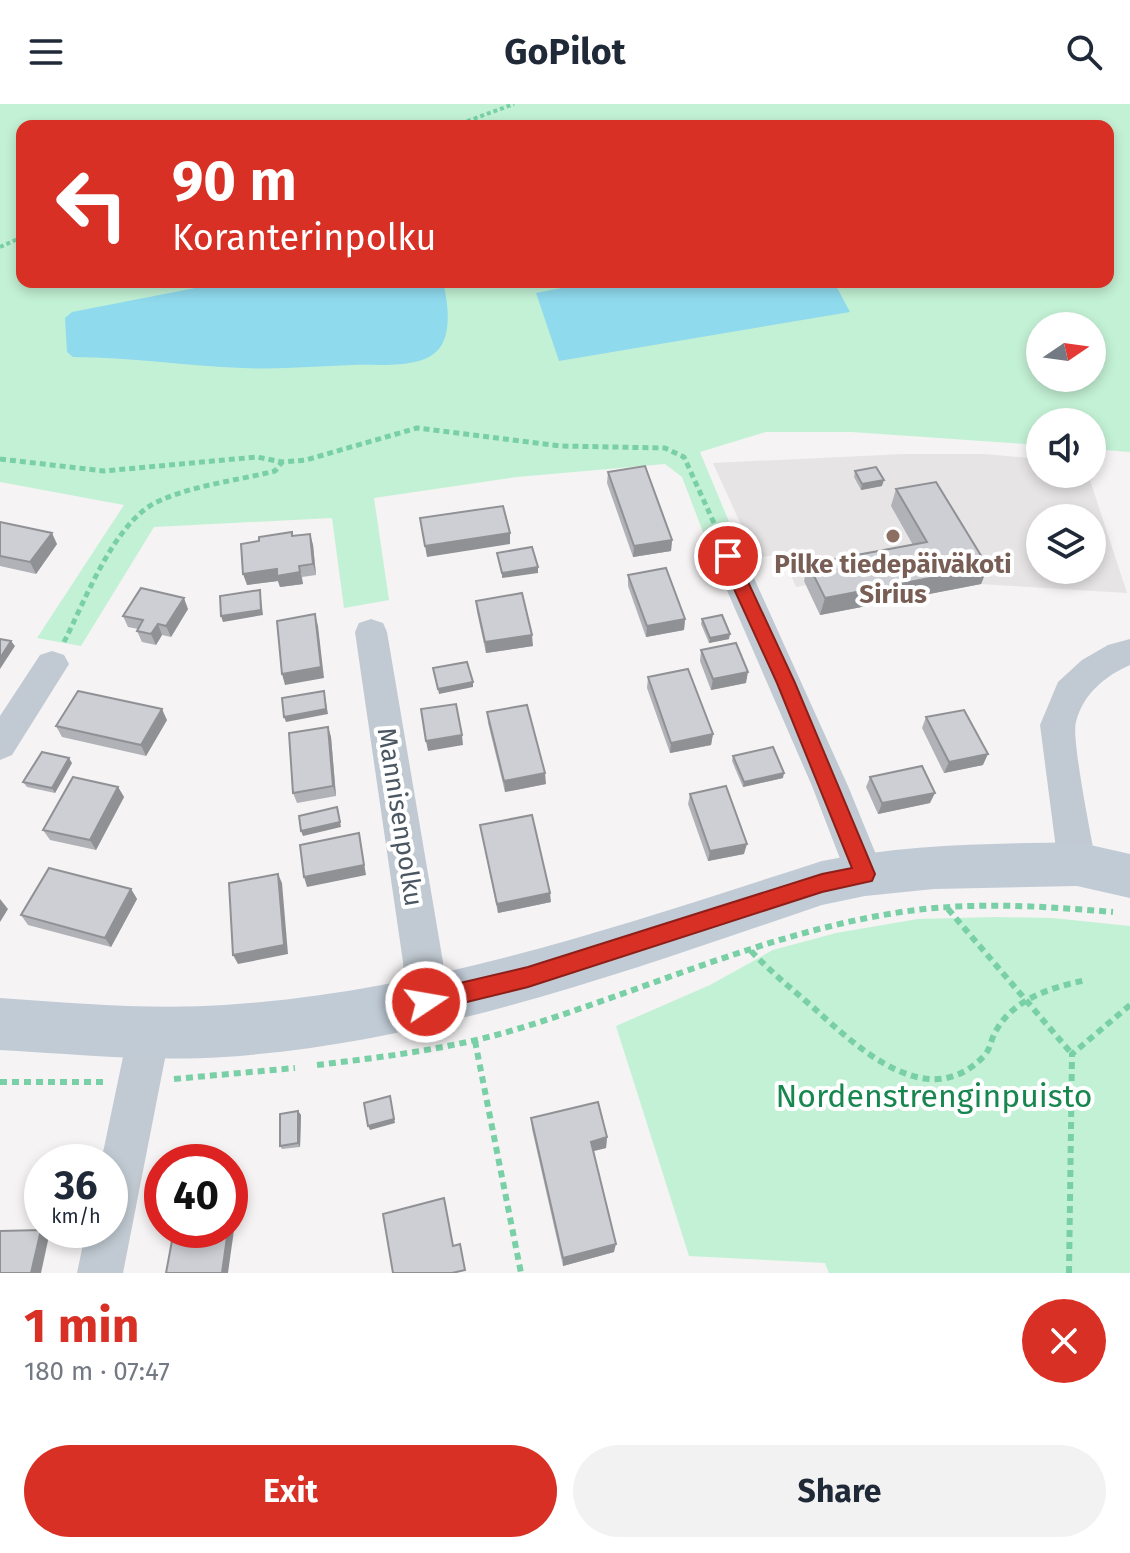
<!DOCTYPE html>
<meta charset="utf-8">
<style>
:root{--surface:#fff;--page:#f2f2f3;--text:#1f2937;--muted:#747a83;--accent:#d93025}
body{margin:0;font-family:"Fira Sans",sans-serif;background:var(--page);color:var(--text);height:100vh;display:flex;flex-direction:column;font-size:30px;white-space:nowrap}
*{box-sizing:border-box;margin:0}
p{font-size:26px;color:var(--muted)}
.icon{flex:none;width:44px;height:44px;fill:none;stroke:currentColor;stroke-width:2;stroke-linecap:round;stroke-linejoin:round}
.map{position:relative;height:1169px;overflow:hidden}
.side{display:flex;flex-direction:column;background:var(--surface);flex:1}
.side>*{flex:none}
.top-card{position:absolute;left:16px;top:16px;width:1098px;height:168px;border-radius:16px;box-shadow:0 4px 12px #0003;background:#d93025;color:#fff;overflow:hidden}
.needle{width:52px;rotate:77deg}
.buttons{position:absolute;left:1026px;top:208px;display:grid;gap:16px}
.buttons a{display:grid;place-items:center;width:80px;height:80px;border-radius:50%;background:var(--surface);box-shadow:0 4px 12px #0003;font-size:40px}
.speed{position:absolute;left:24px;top:1040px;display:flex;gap:16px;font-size:40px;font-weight:700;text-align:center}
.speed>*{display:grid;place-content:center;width:104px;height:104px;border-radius:50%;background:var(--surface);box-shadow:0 4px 12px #0003;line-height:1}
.speed small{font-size:20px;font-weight:400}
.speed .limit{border:12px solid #d22;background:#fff;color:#111}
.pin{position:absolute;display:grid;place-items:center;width:68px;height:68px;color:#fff;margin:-34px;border:4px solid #fff;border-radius:50%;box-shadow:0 2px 8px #0007}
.me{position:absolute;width:88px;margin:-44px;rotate:78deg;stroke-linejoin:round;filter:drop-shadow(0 0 6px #0008)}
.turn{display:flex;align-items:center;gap:28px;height:168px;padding:0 24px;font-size:36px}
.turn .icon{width:104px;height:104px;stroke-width:2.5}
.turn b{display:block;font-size:56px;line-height:68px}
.round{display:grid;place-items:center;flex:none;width:84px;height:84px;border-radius:42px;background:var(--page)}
.headline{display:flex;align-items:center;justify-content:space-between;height:136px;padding:0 24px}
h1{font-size:48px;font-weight:700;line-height:60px;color:var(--accent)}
.action{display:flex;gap:16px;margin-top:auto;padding:16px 24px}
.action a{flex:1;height:92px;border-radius:48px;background:var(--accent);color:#fff;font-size:32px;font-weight:700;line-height:92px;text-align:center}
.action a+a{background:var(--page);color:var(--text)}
header{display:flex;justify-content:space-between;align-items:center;height:104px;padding:0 24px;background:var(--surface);font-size:36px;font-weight:700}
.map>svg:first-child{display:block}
</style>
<header><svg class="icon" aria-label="menu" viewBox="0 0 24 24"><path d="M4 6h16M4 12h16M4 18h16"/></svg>GoPilot<svg class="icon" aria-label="search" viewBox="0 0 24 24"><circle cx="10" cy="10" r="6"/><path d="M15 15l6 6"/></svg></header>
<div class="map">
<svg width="1130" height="1169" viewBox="0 0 1130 1169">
<rect width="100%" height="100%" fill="#f5f3f3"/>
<path fill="#e6e4e5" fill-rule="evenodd" d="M905 350H985L1040 355V370H1088L1127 489 981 480 820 511 806 481 796 483 782 450 756 454 713 359ZM1040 414H1092V466H1040Z"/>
<g fill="#c3f1d5" fill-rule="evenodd">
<path d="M0 0H1130V348L1092 345V318H1040V341L852 328H766L700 348 739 442 711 449 682 373 665 360 517 373 374 394 389 496 344 504 332 414 154 423 81 542 37 534 124 401 0 378ZM22 22H1108V178H22ZM1040 222H1092V274H1040Z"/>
<path d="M995 813 1052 814 1130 822V1169H829L825 1159 689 1152 616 922 710 881 773 846 836 829 918 815Z"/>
</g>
<g fill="#90daee">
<path d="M226 178H443C448 198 453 233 436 248 417 265 377 260 353 261 317 262 279 266 243 264 186 262 130 253 73 253L67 248 65 214 72 208Z"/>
<path d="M593 178H834L850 208 559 257 536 189Z"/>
</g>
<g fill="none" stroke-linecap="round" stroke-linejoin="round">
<g stroke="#7ad0a6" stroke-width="4" stroke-dasharray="4 3" stroke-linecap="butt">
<path d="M454 22 514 0"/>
<path d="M0 143 22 133"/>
</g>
<g stroke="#7ad0a6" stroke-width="5" stroke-dasharray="6 4" stroke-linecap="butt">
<path d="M0 355 104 367 257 353 282 358 306 356 417 324 560 342 665 344 684 353 719 430"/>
<path d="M64 538C85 497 113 421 155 399 191 381 236 377 275 367L282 358"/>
</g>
<g stroke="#7ad0a6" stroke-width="6" stroke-dasharray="7 5" stroke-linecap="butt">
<path d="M948 805 1072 950"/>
<path d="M751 847C771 868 793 886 815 905 857 943 928 1011 984 952 991 945 991 933 997 925 1015 894 1053 883 1086 876"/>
<path d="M475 937 521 1169"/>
<path d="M317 961C383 953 450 945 514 926 641 888 763 830 895 809 968 797 1041 802 1113 808"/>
<path d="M174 975 295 964"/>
<path d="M0 978H104"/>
<path d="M1069 1169 1072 950 1130 901"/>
</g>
<g fill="#c1cad2" fill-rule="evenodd">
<path d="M728 441 739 444 744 452 848 682 884 770 878 782 865 787 852 782 846 770 812 682 712 452 717 444Z"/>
<path d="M371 515 383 519 387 528 443 858 446 898 440 912 426 917 412 912 406 898 403 858 355 528 359 519Z"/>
<path d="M1130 535V561C1105 572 1083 590 1076 618 1071 635 1092 735 1096 760L1090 772 1077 777 1064 772 1058 760 1040 621 1058 578 1082 556 1108 541Z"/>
<path d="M52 547 64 551 69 560 12 651 0 656V612L40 551Z"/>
<path d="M149 909 164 915 170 929 123 1169H77L86 1126H110V1058H101L128 929 134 915Z"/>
</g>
<path fill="#c1cbd6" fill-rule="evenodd" d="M1077 738 1130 750V794L1077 782 934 785 865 792 822 801C627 867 432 939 224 953 149 958 75 950 0 946V894C74 899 149 906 224 901 430 888 626 820 822 757 906 740 991 740 1077 738Z"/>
</g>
<g fill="#b0b2b7">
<path d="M855 367 882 382 861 386 854 373Z"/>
<path d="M608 368 672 436 671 447 633 453 607 379Z"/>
<path d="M896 385 988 463 981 480 820 511 804 477 808 460 913 441 891 402Z"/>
<path d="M0 418 57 440 36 470 0 462Z"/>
<path d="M310 430 313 441 316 471 302 473 303 480 280 483 278 477 247 481 293 432Z"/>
<path d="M628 471 685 515 684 526 646 533 628 482Z"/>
<path d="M476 497 533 542 486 549 477 508Z"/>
<path d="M188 505 171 533 162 531 156 541 142 538 137 527 138 525 128 523 123 512Z"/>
<path d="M702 515 729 535 709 539 701 520Z"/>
<path d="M701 546 746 579 711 586 700 557Z"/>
<path d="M648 573 713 630 711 641 670 649 647 584Z"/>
<path d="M487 608 546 680 505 688 488 619Z"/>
<path d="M926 613 983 661 944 669 922 624Z"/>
<path d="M167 616 146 652 62 633 56 622Z"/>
<path d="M328 623 331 633 336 692 297 699 293 689Z"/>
<path d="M733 652 783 674 743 683 732 657Z"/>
<path d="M72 659 55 689 27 683 23 678Z"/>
<path d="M870 673 930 699 878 710 866 683Z"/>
<path d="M118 683 124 693 96 746 50 736 43 726Z"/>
<path d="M690 690 744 750 708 757 688 700Z"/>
<path d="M480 721 551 798 498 809Z"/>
<path d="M131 785 137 795 111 843 28 821 21 811Z"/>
<path d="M298 1007 301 1011 300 1043 282 1045 280 1042Z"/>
<path d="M531 1014 607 1033 606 1044 593 1047 614 1148 563 1162 532 1025Z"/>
</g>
<g fill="#909195">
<path d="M884 376 882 382 861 386 862 380Z"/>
<path d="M52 429 57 440 36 470 30 458Z"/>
<path d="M510 429V440L427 453 425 442Z"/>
<path d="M310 430 313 441 316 471 313 460Z"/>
<path d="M672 436 671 447 633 453 634 442Z"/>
<path d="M299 462 303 480 280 483 278 477 247 481 243 470Z"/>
<path d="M538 463V469L502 474V469Z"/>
<path d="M988 463 981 480 820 511 825 494Z"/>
<path d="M260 486 263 511 223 518 221 512Z"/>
<path d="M184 494 188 505 171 533 166 522Z"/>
<path d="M315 510 318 522 324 574 285 581 282 570Z"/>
<path d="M685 515 684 526 646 533 647 522Z"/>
<path d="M158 520 162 531 156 541 151 530Z"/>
<path d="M730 530 729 535 709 539 710 534Z"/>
<path d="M532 531 533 542 486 549 485 538Z"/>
<path d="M11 537 15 542 0 565V554Z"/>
<path d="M748 568 746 579 711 586 713 575Z"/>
<path d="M473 578V583L439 590 438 585Z"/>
<path d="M324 587 328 610 286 618 284 613Z"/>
<path d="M162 605 167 616 146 652 141 641Z"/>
<path d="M328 623 331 633 336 692 333 682Z"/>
<path d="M713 630 711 641 670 649 671 639Z"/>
<path d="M462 631 463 641 428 647 426 637Z"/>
<path d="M988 650 983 661 944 669 949 658Z"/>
<path d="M69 654 72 659 55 689 52 684Z"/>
<path d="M545 669 546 680 505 688 504 677Z"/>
<path d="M784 669 783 674 743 683 744 678Z"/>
<path d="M118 683 124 693 96 746 90 736Z"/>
<path d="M935 689 930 699 878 710 882 699Z"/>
<path d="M337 703 341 723 303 732 301 727Z"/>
<path d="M359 729 366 771 307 783 304 773Z"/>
<path d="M747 740 744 750 708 757 710 747Z"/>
<path d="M278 770 282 779 288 850 238 860 233 851Z"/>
<path d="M131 785 137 795 111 843 105 834Z"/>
<path d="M550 789 551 798 498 809 497 800Z"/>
<path d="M0 795 8 805 0 818Z"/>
<path d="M390 992 395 1019 370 1026 368 1022Z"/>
<path d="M298 1007 301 1011 300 1043 298 1039Z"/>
<path d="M607 1033 606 1044 590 1048 591 1038Z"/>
<path d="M230 1121 234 1126 228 1169H222L228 1126H230Z"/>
<path d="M41 1126 49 1132 41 1169H31Z"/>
<path d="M616 1140 614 1148 563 1162V1154Z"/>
</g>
<g fill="#cdcfd5" stroke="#909195" stroke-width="2">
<path d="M645 362 672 436 634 442 608 368Z"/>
<path d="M876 363 884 376 862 380 855 367Z"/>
<path d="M936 378 988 463 825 494 808 460 927 438 896 385Z"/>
<path d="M503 402 510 429 425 442 420 414Z"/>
<path d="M0 418 52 429 30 458 0 452Z"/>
<path d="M292 428V432L310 430 313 460 299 462 300 468 277 472V465L243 470 241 440 259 437V433Z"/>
<path d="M532 443 538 463 502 469 497 449Z"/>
<path d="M666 464 685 515 647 522 628 471Z"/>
<path d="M141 484 184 494 166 522 158 520 151 530 137 527 143 516 123 512Z"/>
<path d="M260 486 261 506 221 512 220 492Z"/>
<path d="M522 489 532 531 485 538 476 497Z"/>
<path d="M315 510 321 563 282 570 277 517Z"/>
<path d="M722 511 730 530 710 534 702 515Z"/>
<path d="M0 535 11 537 0 554Z"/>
<path d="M736 539 748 568 713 575 701 546Z"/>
<path d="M467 558 473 578 438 585 433 564Z"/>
<path d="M688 565 713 630 671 639 648 573Z"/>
<path d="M78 587 162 605 141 641 56 622Z"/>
<path d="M324 587 326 605 284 613 282 594Z"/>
<path d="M456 600 462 631 426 637 421 605Z"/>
<path d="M527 601 545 669 504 677 487 608Z"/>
<path d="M964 606 988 650 949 658 926 613Z"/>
<path d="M328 623 333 682 293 689 289 629Z"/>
<path d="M773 643 784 669 744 678 733 652Z"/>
<path d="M42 648 69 654 52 684 23 678Z"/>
<path d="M922 662 935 689 882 699 870 673Z"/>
<path d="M73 673 118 683 90 736 43 726Z"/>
<path d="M726 682 747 740 710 747 690 690Z"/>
<path d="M337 703 340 718 301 727 299 712Z"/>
<path d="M532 711 550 789 497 800 480 721Z"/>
<path d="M359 729 364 761 304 773 300 741Z"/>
<path d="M49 764 131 785 105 834 21 811Z"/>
<path d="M278 770 284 841 233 851 229 779Z"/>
<path d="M390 992 394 1015 368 1022 364 999Z"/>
<path d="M598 998 607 1033 591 1038 616 1140 563 1154 531 1014Z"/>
<path d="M298 1007V1039L280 1042V1010Z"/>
<path d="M444 1094 453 1142 460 1140 465 1166 452 1169H393L383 1110Z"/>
<path d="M41 1126 31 1169H0V1127Z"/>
<path d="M174 1126H228L222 1169H166Z"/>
</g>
<path fill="#d93025" stroke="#8d1f18" stroke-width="2" d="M728 446 736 452 795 579 875 770 872 777 822 788 528 883 426 908 418 905 415 898 418 890 426 887 528 863 822 770 852 764 777 579 719 452Z"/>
<circle fill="#8d6e63" stroke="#fff" stroke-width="3" cx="893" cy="432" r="8"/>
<g text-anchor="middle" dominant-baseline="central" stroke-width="8" stroke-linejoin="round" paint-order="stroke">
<g font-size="26" font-weight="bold" fill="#785e54" stroke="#fff">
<text x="893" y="460">Pilke tiedepäiväkoti<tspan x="893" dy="30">Sirius</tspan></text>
</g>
<g font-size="26" fill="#4a5661" stroke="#fff">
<text transform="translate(400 713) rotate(81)">Mannisenpolku</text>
</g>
<g font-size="32" fill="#17864f" stroke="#fff">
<text x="934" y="992">Nordenstrenginpuisto</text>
</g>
</g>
</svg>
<div class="buttons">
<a><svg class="needle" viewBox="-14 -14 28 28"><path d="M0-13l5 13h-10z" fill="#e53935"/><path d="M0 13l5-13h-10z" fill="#747a83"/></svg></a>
<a><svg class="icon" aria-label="sound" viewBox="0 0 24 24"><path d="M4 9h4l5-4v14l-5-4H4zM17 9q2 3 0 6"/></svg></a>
<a><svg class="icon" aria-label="layers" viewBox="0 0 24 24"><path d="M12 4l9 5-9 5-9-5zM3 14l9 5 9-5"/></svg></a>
</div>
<div class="speed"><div>36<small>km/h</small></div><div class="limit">40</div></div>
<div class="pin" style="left:728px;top:452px;background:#d93025"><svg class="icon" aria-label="arrive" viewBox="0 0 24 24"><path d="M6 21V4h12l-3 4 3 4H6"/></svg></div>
<svg class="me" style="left:426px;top:898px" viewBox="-20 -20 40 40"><circle r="17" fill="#d93025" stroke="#fff" stroke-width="3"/><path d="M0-11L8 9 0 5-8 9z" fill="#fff"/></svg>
<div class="top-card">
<div class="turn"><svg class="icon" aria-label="left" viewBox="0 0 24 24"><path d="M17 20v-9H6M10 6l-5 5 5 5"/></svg><div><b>90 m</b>Koranterinpolku</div></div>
</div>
</div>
<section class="side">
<div class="headline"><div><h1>1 min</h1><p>180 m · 07:47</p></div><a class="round" style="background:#d93025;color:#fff"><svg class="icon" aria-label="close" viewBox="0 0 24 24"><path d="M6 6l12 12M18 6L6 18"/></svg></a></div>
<div class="action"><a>Exit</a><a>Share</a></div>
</section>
